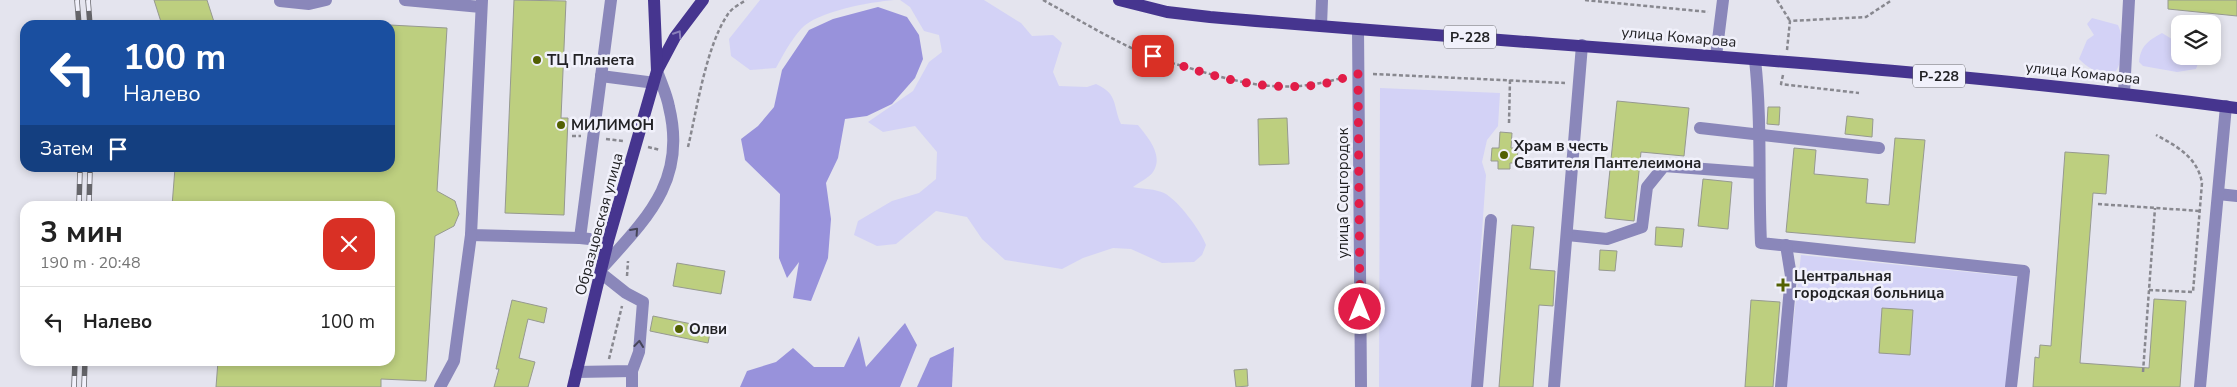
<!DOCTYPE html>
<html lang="ru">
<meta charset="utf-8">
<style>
:root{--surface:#fff;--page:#f6f6f6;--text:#222;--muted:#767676;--line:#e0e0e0}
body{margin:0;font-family:"Nunito Sans",sans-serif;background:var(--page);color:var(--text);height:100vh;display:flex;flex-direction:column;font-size:19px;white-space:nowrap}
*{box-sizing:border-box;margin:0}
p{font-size:16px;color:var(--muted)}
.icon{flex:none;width:28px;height:28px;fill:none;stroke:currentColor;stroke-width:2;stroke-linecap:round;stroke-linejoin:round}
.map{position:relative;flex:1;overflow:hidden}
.sheet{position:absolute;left:20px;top:201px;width:375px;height:165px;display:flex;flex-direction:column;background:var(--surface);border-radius:15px;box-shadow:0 2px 8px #0003}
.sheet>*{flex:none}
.top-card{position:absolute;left:20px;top:20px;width:375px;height:152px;border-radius:15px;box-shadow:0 2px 8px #0003;background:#1a4fa0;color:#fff;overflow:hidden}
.buttons{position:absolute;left:2171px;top:15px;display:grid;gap:10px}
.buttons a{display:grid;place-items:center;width:50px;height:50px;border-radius:10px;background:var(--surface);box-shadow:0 2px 8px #0003;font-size:25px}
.pin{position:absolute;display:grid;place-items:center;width:42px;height:42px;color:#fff;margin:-21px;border-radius:10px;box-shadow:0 2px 8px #0006}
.me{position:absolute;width:55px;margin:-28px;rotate:0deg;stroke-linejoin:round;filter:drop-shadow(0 0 4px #0008)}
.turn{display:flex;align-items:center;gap:18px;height:105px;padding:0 20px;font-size:22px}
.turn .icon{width:65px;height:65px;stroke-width:2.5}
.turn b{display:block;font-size:35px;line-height:42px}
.then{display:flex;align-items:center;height:48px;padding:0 20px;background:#0003;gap:10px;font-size:19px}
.round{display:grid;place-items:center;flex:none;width:52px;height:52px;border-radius:15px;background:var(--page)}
.head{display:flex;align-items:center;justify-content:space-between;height:85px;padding:0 20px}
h1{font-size:30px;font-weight:700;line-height:38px}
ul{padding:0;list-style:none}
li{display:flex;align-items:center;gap:15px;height:70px;padding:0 20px;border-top:1px solid var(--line)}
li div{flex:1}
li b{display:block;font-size:19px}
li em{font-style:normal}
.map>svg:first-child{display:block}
</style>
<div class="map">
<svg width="2237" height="387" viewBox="0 0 2237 387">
<rect width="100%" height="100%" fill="#e4e4ee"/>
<g fill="#d3d2f6">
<path d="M760 0H894C871 2 817 11 801 29 791 40 783 55 776 68L750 70 731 56 729 39Z"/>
<path d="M900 0H984L1021 23 1032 36 1053 35 1062 43 1053 72 1059 86 1087 87 1096 84C1119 95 1112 104 1121 124L1138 125C1148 138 1164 155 1153 172 1149 178 1138 183 1133 187 1142 189 1156 189 1164 193 1178 200 1201 231 1206 245L1202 255 1194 262 1162 263 1131 249 1113 248 1083 258 1062 269 1005 260 982 239 967 217 936 211 896 244 877 246 854 235 858 221 892 201 919 193 936 179 937 152 915 126 883 132 868 122 913 91 929 62 942 52 939 35 924 31 910 7Z"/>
<path d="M2092 18 2118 25C2124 38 2124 59 2116 71 2100 74 2091 71 2079 59L2087 40 2094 35 2087 24Z"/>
<path d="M2162 33 2180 44V56L2200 58 2196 69 2177 72 2143 66 2139 62C2141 45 2148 41 2162 33Z"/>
<path d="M1380 88 1500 93 1498 126 1487 140 1482 162 1486 175 1471 387H1379Z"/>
<path d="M1801 255 2017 277 2006 387H1786Z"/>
</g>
<g fill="#9892db">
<path d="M878 7 907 17 919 35 923 59 915 78 892 104 867 116 845 119 838 158 826 183 831 219 828 258 811 301 793 298 799 262 787 278 779 258 780 194 745 160 741 139 758 126 774 107 782 70 809 30 833 19Z"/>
<path d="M905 323 917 345 900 387H740L747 371 776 362 793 348 814 367H844L859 336 866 367Z"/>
<path d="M954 347 952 387H917L930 358Z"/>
</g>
<g fill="#bdcf7f" stroke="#969990">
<path d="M154 0H207L215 25H162Z"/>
<path d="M514 0 566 1 561 118H568L564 215 505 213Z"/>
<path d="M2168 0H2237V16L2168 9Z"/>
<path d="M390 25 447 28 437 191 455 201 459 214 454 226 435 236 426 381 381 379V387H216L218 361H390V206H172L175 168H390Z"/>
<path d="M1617 101 1689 108 1684 156 1641 152 1634 221 1605 218Z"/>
<path d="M1768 107H1780L1779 125 1767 124Z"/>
<path d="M1847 116 1873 119 1872 137 1845 134Z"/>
<path d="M1287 118 1289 164 1259 165 1258 119Z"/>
<path d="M1500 132 1512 133 1511 148H1518L1517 163H1510V169H1498V161H1491L1492 148H1499Z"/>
<path d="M1895 138 1925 140 1915 243 1786 232 1794 148 1816 150 1814 174 1868 179 1866 203 1889 205Z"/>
<path d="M2065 152 2109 155 2106 194 2093 193 2080 363 2149 368 2154 299 2186 301 2180 387H2033L2035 357 2039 358 2040 345 2051 346Z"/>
<path d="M1703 179 1732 182 1728 229 1698 226Z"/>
<path d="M1512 225 1534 227 1530 269 1555 271 1553 306 1539 305 1533 387H1499Z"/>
<path d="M1656 227 1684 229 1682 247 1655 245Z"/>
<path d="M1600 250 1617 251 1615 271 1599 270Z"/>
<path d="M677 263 725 271 721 294 673 286Z"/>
<path d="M512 300 547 308 544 323 528 319 519 358 535 362 528 387H494L499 369H496Z"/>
<path d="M1751 300 1780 302 1773 387H1745Z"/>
<path d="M1882 308 1913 310 1910 355 1879 353Z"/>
<path d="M653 316 711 328 708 343 650 331Z"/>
<path d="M1247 369 1248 386 1236 387 1234 370Z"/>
</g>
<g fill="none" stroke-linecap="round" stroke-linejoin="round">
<g stroke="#88888f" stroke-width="2.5" stroke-dasharray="4 2.5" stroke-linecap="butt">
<path d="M1043 0C1074 17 1105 36 1138 51 1156 59 1176 64 1196 70 1252 86 1287 94 1345 77"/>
<path d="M1585 0 1708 12"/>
<path d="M1777 0 1790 21"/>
<path d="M1787 50 1790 21 1866 17 1892 0"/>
<path d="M1373 74 1565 83"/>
<path d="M1783 75 1781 84 1859 93"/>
<path d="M1509 123 1510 80"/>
<path d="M572 136H581"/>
<path d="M606 139 623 141"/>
<path d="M648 147 660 150"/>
<path d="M688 147C697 109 706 46 728 14 732 8 740 4 746 0"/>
<path d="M2098 204 2200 211"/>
<path d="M627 276 628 261"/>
<path d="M2149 290 2193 292 2202 183C2198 158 2177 146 2156 135"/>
<path d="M609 359 622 306"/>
<path d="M2143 372 2155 208"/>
</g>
<g stroke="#8a87ba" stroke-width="12">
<path d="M405 0 481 7"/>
<path d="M482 0 471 235 580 238 608 241"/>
<path d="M280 1 309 4 326 0"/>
<path d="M1321 26 1322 0"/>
<path d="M1358 29 1361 387"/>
<path d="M1716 56 1723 0"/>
<path d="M1755 60C1762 120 1758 182 1761 243L2024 271 2011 387"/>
<path d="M601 76 655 83"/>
<path d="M2124 93 2129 0"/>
<path d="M1700 128 1879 148"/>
<path d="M2218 194 2237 196"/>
<path d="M1567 235 1607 239 1642 227 1647 187 1664 166 1758 173"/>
<path d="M580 238 611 0"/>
<path d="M603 267C647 218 687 180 669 107 667 95 661 83 657 71"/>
<path d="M632 371V387"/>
<path d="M576 372 632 371 639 352 643 302 626 293 602 274"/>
<path d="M440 387 454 361 471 235"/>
<path d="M1477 387 1491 220"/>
<path d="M1554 387 1582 45"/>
<path d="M1781 387 1791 276 1786 245"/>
<path d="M2200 387 2226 106"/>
</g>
<g stroke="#46358f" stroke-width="12">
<path d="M1119 0 1167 12 1210 17C1552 47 1896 63 2237 108"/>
<path d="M658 69 675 37 703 0"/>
<path d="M573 387 608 241 657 71 654 0"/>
</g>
<defs>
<g id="rail">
<path d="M77 0 79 25"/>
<path d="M88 0 90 25"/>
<path d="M79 206 80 168"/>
<path d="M89 206 90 168"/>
<path d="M74 387 75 361"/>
<path d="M84 387 85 361"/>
</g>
</defs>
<use href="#rail" stroke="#65656a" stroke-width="5.5"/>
<use href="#rail" stroke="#f1f1fb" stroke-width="4" stroke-dasharray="11" stroke-linecap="butt"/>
</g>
<defs><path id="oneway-chevron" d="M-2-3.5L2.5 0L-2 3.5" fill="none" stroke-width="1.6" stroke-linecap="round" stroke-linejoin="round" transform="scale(1.25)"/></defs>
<use stroke="#8a80ba" href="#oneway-chevron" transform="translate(678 34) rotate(-57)"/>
<g stroke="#464559">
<use href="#oneway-chevron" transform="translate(635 231) rotate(-48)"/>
<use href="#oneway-chevron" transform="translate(639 344) rotate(-84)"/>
</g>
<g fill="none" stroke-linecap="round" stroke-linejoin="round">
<path stroke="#e11d48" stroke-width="9" stroke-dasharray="0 16.2" d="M1153 56C1209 75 1257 92 1317 85 1331 83 1345 77 1358 74L1360 309"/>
</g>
<g fill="#526002" stroke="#f1f1fb" stroke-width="2">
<circle cx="537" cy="60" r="5"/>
<circle cx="561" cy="125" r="5"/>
<circle cx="1504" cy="155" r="5"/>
<path d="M1780.5 277.5h5v5h5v5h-5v5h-5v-5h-5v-5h5z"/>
<circle cx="679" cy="329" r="5"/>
</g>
<g text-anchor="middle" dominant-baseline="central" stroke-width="5" stroke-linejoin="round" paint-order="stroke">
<g fill="#f1f1fb" stroke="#606065" stroke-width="1">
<rect x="1444" y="25.5" width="52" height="23" rx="4"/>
<rect x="1913" y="64.5" width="52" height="23" rx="4"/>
</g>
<g font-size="14" font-weight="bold" fill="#222225">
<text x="1470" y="37">Р-228</text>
<text x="1939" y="76">Р-228</text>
</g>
<g font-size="15" fill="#222225" stroke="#f1f1fb">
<text transform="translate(1679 37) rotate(5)">улица Комарова</text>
<text transform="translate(2083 73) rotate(6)">улица Комарова</text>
<text transform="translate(1343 193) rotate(-90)">улица Соцгородок</text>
<text transform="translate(599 224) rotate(-75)">Образцовская улица</text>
</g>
<g font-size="15" font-weight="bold" fill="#222225" stroke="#f1f1fb" text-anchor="start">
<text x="547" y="60">ТЦ Планета</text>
<text x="571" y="125">МИЛИМОН</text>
<text x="1514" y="146">Храм в честь<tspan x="1514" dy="17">Святителя Пантелеимона</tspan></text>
<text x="1794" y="276">Центральная<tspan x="1794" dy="17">городская больница</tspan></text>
<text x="689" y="329">Олви</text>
</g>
</g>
</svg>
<div class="buttons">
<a><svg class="icon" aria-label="layers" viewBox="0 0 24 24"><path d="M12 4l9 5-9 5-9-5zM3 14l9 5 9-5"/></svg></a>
</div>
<div class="pin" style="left:1153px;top:56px;background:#d93025"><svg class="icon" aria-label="arrive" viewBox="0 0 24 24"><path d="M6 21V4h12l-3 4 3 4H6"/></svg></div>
<svg class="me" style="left:1360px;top:309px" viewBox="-20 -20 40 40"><circle r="17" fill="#e11d48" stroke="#fff" stroke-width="3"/><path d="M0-11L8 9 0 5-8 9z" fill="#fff"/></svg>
<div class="top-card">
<div class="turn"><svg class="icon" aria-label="left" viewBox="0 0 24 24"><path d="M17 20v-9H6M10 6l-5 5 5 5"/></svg><div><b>100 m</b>Налево</div></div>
<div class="then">Затем<svg class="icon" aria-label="arrive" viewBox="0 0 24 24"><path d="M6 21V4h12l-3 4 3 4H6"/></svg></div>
</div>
<section class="sheet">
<div class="head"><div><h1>3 мин</h1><p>190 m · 20:48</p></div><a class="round" style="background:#d93025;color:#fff"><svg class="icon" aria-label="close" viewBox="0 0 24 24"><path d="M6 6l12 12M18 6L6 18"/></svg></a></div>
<ul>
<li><svg class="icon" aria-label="left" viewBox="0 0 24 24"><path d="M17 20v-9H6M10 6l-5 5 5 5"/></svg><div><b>Налево</b></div><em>100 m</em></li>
</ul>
</section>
</div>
